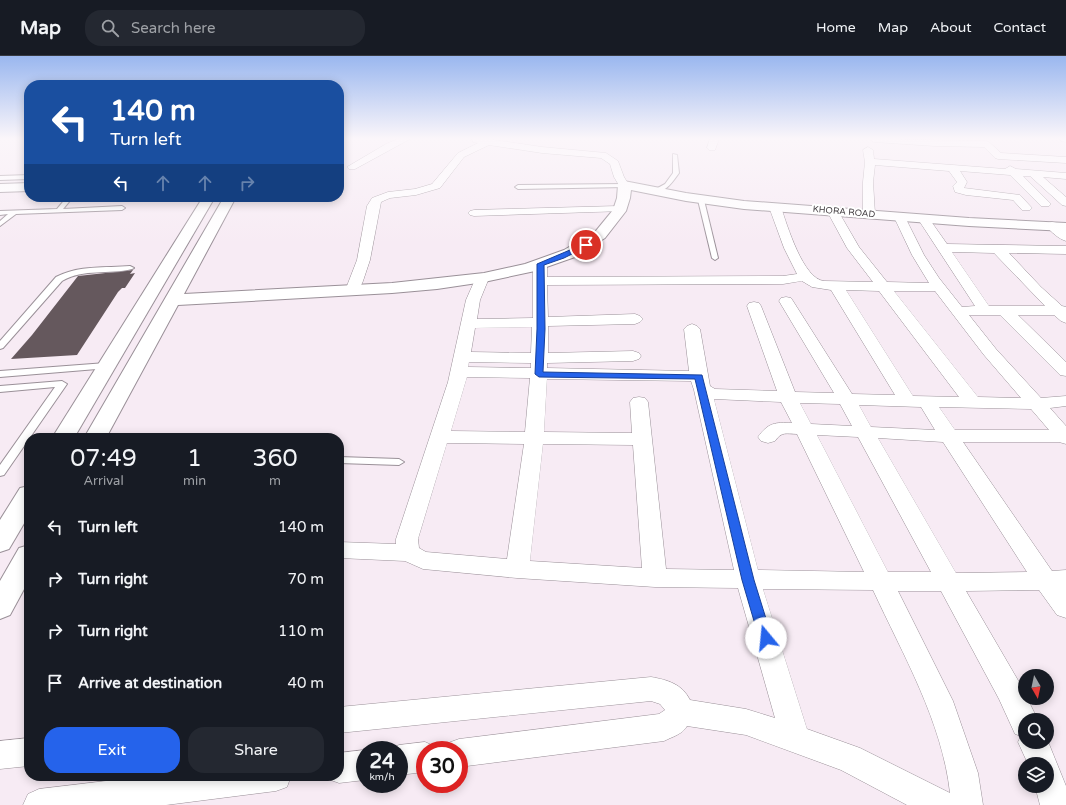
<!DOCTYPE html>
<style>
:root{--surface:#171b24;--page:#242831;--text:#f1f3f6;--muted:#9ea1a6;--line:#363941;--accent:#2563eb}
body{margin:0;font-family:"Varela Round",sans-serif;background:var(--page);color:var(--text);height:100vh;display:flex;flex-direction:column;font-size:15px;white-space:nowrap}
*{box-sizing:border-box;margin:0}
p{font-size:13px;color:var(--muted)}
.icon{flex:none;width:22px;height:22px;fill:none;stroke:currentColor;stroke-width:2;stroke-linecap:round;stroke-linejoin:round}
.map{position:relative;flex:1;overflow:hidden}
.side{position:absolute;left:24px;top:377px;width:320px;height:348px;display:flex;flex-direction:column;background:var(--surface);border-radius:16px;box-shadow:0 2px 10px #0003}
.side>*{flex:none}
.top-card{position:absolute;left:24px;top:24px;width:320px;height:122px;border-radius:16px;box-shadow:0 2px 10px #0003;background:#1a4fa0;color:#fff;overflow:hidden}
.needle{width:26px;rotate:171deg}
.controls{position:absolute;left:1018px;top:613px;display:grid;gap:8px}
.controls a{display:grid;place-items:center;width:36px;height:36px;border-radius:50%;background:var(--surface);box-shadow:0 2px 10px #0003;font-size:20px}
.speed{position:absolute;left:356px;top:685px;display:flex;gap:8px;font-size:20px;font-weight:700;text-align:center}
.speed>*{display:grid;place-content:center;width:52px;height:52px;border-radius:50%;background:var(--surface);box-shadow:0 2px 10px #0003;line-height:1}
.speed small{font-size:10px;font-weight:400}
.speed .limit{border:6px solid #d22;background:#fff;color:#111}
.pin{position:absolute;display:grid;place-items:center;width:34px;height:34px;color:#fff;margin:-17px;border:2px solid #fff;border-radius:50%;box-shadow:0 1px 4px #0007}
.me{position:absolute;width:44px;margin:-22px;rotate:343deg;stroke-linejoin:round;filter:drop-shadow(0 0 3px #0008)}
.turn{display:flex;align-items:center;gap:14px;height:84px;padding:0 20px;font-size:18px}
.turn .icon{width:52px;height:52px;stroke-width:2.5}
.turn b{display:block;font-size:28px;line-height:34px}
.lanes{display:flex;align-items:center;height:38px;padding:0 20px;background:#0003;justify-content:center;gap:20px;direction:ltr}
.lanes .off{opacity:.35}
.eta{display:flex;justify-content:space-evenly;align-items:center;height:68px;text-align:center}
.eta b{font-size:24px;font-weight:600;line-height:28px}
.primary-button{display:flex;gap:8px;margin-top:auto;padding:8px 20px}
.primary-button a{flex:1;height:46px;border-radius:16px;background:var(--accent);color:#fff;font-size:16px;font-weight:600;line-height:46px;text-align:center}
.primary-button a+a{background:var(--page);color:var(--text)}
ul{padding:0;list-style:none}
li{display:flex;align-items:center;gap:12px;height:52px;padding:0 20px}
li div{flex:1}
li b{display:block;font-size:15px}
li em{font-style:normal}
header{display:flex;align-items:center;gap:24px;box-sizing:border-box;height:56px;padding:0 20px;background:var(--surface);border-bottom:1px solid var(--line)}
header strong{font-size:19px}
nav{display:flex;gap:22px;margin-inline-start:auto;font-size:14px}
.search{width:280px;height:36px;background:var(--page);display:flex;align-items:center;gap:10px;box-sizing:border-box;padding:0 14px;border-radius:16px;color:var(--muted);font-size:15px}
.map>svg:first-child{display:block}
</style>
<header>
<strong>Map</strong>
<div class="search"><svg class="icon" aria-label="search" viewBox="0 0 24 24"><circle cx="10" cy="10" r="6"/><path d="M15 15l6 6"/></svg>Search here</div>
<nav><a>Home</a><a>Map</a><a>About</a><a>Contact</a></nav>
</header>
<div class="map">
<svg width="1066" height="749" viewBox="0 0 1066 749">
<rect width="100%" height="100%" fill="#f7ebf4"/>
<path fill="#65585d" d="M133 214 130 218 135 217 125 232H122L118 236 77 299 11 303 32 279 78 220Z"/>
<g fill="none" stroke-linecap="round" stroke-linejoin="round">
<defs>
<g id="service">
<path d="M673 98 677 99 679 117C673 125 666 137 654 136V134L665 128 673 117Z"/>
<path d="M29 119V123L0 124V120Z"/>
<path d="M624 128 627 130 626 131 518 133 515 131 518 129Z"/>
<path d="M67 141H73L63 153 122 150 125 152 122 154 16 158 0 170V165L8 158 0 159V155L57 153Z"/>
<path d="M701 142 704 144 718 202 715 204 712 202 698 144Z"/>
<path d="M130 210 134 212 132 213C109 219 84 212 62 225L3 292 0 293V285L56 221C79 209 105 212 130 210Z"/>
<path d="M106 307 109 308 110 310 109 312 0 321V315Z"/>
<path d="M62 325 67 328 4 419 0 420V409L55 331 0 336V330Z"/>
<path d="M339 401 399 403 404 406 399 409 339 407Z"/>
</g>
<g id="minor">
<path d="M398 83H410L355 113H349L347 111 386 88Z"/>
<path d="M472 83H488L542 91 606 97 618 105 624 121 629 129 624 132 620 131 614 121 610 108 601 102 542 97 489 89 464 101 440 132 416 139 390 142 381 146 370 204 363 225 357 238 352 239 347 238 345 235 357 204 367 150 372 142 388 136 415 133 432 128 458 97 478 87 473 86Z"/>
<path d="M710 83H719L715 94H709L707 92Z"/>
<path d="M870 83 986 85 989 86 1001 97 1066 101V107L998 103 995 102 984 91 935 90 874 86Z"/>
<path d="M1060 83H1066V86L1061 85Z"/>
<path d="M868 91 873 94 874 103 1005 113 1010 110 1016 113 1066 117V123L1043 121 1066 141V150L1062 149 1030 120H1023L1051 148 1049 150H1041L1010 119 960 115 967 126 964 132 1020 139 1032 152 1030 154H1022L1013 144 966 139 955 136 953 130 957 126 949 115 875 109 873 126 875 158 873 160H865L863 158V126L865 106 863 94Z"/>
<path d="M775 148 779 149 781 151C787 169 803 223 824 225L873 226 847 192 827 155 829 153H837L859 191 887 226 929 227 912 199 894 161 896 159H904L924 199 939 222 962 251 975 250 918 163 920 161H928L947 188 1066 190V198L1009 197 1041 231 1062 250 1066 251V267L1061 265 1054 259H1018L1066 306V320L1060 319 1000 259H969L996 293 1041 342 1066 340V350L1050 352 1066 370V388L1059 386H963L1052 515 1066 514V562L1057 559 1039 534 966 535 1019 626 1025 638V642H1027L1038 664H1025V686H1047V683L1066 730V749H1040L1035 730H1047V708H1028L1018 686 1021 680 1015 678 999 643 941 535H898L953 645 978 717 983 749H907L841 714 746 679 687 670C683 678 672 681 664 685L459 711V694H445L448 687 459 683 659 658 665 654 660 648 651 645 339 677V651L651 621C668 624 682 628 690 644L746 653 775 662 738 532 655 531 517 522 423 513 405 505 339 502V486L396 488V483L448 326 466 244 477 219 482 218 487 219 489 222 480 244 477 263 533 262V208L535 205H545L547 208V221L783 220 797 218 784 192 769 151 771 149ZM952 196 994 197 1045 250H989ZM802 225 812 231 831 234 895 339 852 338 793 245 791 242 786 241 781 242 779 245 834 337 795 336 761 250 759 247 754 246 749 247 747 250 777 335 715 333 710 330 700 273 697 270 692 268 687 270 684 273 689 315 547 312V307L633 305 639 303 641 300 639 297 633 295 548 297V270L635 268 640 266 643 263 640 260 635 258 548 261 547 229 783 228ZM846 234 879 235 959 341 913 340ZM894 235H935L984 299 1021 342 978 341ZM532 271 531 297 471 296 475 272ZM469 306 531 307V312L468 311ZM467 321 530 322 525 376 451 375ZM547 323 691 325 694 334 734 514 666 513 648 346 645 342 639 341 633 342 630 346 632 377 544 376ZM714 343 781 346 792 367C775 366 768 367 758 381L761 385 768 387 775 385C782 375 786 378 797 378L864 516 758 514ZM800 347 840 348 852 370 811 368ZM859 349 921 351 935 374 871 371ZM939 351 1031 353 1049 374H955ZM817 379 858 381 931 516H888ZM878 382 943 386 1027 516 956 517ZM447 387 524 388 507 503 426 496 419 492 418 483ZM543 388 633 389 642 512 530 505ZM763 533 873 534C903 599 942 665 950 737L860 692 807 673Z"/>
<path d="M620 150 624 151 626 153 624 155 474 160 470 159 468 157 470 155 474 154Z"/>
<path d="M1052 166 1056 167 1066 175V185C1059 183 1051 176 1046 170L1048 167Z"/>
<path d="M29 682V710L0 713V685Z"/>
<path d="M425 686 436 691 437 694H425V716L399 719V694H388L399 689Z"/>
<path d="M365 694V724L339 727 328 723 327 720H339V697Z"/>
<path d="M148 720H291L287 731 276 735 166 749H23L28 738 39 733Z"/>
</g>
<g id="tertiary">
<path d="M624 125 686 137 744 145 969 162 1066 167V175L969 170 744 153 686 145 631 134 630 142 626 155 605 182 575 201 535 215 484 226 437 233 392 237 178 249 106 382H84L224 141H236L184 238 392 227 484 217 525 208 564 194 595 176 613 154 617 142 618 129 620 126Z"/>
<path d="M29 127V135L0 136V128Z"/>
<path d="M203 141H215L74 382H52Z"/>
<path d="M29 430V459L9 493 0 496V464L20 432Z"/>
<path d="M29 489V524L10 559 0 563V525L19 492Z"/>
</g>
</defs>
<use href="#service" stroke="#9a9098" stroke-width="2"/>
<use href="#minor" stroke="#9a9098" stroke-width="1"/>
<use href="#tertiary" stroke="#9a9098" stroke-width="2"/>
<use href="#service" fill="#fff" fill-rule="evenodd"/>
<use href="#minor" fill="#fff" fill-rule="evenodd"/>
<use href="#tertiary" fill="#fff" fill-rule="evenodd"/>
</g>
<linearGradient id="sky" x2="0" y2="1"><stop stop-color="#9ab7ef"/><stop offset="0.44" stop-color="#fbf6fa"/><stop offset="1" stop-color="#fbf6fa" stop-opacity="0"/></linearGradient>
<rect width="1066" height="188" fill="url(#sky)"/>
<path fill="#2563eb" stroke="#184099" d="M584 188 590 189 564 202 544 209 545 273 543 316 702 319 754 524 772 582 770 586 766 587 761 586 759 582 742 524 695 323 539 321 535 318 537 273V208Z"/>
<g text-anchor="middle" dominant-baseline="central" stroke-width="4" stroke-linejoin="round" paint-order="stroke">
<g font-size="9" fill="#403b3f" stroke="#fff">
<text transform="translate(844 156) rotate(5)">KHORA ROAD</text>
</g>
</g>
</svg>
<div class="controls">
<a><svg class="needle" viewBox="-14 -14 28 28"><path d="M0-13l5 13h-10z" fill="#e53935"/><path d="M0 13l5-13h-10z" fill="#9ea1a6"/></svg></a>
<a><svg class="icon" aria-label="search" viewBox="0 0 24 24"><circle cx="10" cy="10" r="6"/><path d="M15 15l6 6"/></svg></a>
<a><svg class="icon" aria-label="layers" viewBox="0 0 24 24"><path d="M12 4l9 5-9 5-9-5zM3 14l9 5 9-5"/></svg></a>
</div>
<div class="speed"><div>24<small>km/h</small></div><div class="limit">30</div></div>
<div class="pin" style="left:586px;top:189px;background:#d93025"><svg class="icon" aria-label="arrive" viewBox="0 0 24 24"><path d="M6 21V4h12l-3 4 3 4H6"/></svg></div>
<svg class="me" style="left:766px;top:582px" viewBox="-20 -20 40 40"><circle r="19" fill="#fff"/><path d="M0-13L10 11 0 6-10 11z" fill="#2563eb"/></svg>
<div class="top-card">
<div class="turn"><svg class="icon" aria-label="left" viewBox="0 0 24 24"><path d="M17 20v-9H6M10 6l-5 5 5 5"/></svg><div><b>140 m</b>Turn left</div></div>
<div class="lanes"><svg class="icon" aria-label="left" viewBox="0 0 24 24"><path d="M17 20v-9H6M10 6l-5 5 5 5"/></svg><svg class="icon off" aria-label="ahead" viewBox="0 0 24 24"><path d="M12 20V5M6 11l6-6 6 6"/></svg><svg class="icon off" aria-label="ahead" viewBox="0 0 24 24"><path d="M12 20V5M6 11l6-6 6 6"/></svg><svg class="icon off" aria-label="right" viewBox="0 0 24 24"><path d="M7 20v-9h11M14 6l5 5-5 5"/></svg></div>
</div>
<section class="side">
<div class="eta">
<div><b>07:49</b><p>Arrival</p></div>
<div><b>1</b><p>min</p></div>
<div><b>360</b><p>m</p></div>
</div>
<ul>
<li><svg class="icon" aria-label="left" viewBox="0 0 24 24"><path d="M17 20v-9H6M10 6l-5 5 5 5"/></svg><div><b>Turn left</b></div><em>140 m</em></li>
<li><svg class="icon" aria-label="right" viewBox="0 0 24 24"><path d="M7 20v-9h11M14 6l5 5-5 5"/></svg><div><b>Turn right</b></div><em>70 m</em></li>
<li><svg class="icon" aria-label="right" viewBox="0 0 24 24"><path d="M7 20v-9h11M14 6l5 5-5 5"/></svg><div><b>Turn right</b></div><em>110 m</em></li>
<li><svg class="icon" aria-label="arrive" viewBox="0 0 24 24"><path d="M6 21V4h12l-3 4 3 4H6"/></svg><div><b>Arrive at destination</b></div><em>40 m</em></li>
</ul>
<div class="primary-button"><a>Exit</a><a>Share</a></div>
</section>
</div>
